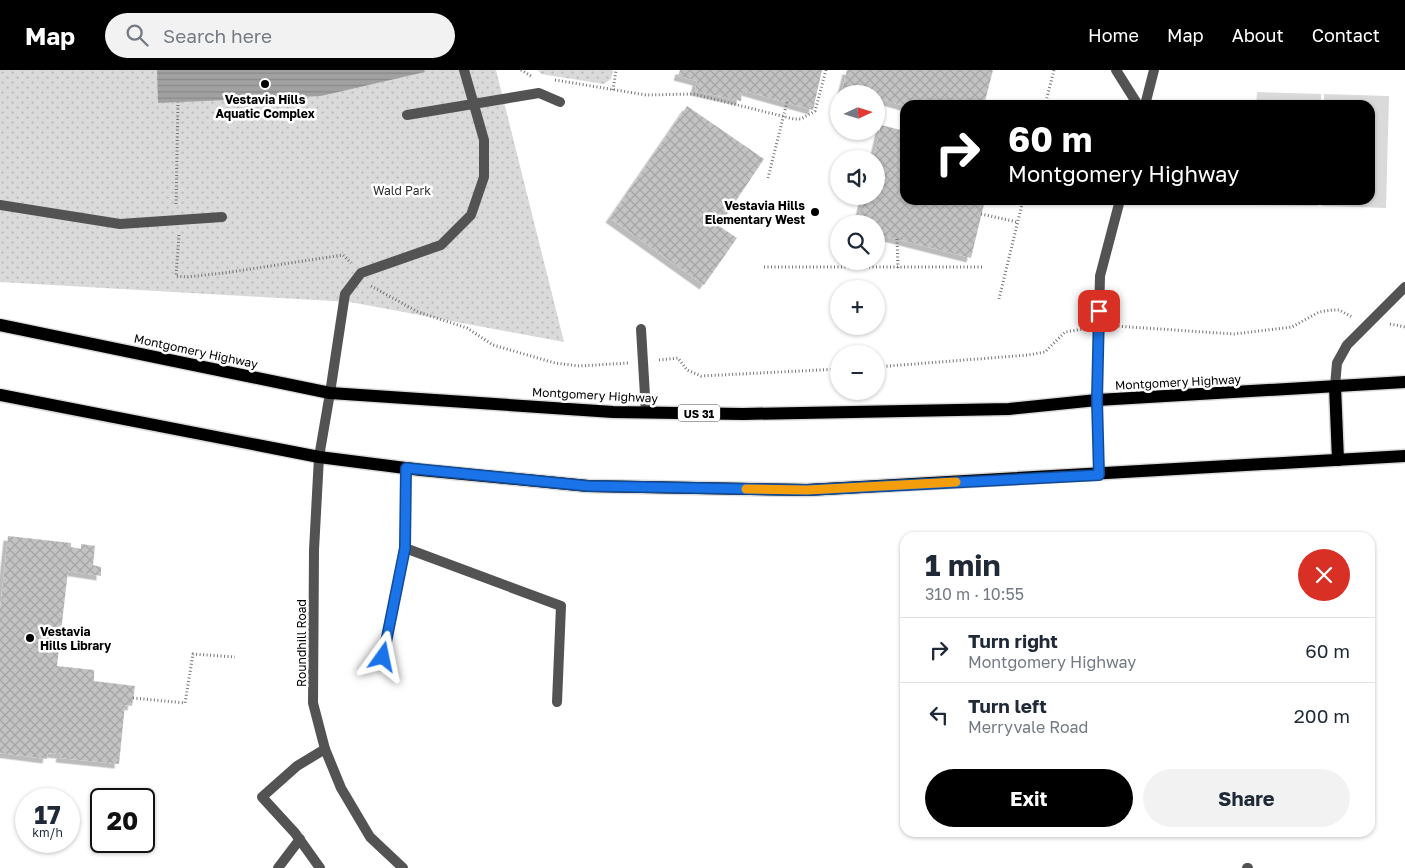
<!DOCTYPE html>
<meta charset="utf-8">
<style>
:root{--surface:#fff;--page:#f2f2f3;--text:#1f2937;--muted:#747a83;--line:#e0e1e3;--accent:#000}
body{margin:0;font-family:"Golos Text",sans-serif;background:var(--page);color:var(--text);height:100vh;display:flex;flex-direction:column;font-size:19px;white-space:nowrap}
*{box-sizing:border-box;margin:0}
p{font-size:16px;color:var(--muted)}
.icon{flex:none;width:28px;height:28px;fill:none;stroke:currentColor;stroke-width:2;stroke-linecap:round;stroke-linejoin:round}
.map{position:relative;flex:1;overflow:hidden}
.details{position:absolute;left:900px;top:462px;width:475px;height:305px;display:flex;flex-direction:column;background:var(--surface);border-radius:15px;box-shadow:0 1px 4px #0004}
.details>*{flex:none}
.hud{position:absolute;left:900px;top:30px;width:475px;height:105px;border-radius:15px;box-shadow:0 1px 4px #0004;background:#000;color:#fff;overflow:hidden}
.needle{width:32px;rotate:86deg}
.buttons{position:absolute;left:830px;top:15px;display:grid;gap:10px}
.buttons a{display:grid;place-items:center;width:55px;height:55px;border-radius:50%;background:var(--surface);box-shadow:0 1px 4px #0004;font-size:25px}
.speed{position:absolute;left:15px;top:718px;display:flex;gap:10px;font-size:25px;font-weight:700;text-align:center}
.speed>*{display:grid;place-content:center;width:65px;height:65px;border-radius:50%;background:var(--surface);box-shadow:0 1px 4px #0004;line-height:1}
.speed small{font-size:12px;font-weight:400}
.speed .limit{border:2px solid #111;border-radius:8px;background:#fff;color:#111}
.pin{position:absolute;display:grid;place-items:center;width:42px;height:42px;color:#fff;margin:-21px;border-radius:10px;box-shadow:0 2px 8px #0006}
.me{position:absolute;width:55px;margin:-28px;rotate:12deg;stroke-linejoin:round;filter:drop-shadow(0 0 4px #0008)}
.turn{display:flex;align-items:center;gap:18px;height:105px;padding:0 25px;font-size:22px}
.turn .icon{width:65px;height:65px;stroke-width:2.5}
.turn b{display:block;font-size:35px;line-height:42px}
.round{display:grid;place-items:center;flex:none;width:52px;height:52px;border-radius:26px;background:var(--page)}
.overview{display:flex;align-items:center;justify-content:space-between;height:85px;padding:0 25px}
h1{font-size:30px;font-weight:700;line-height:38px}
.action{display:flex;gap:10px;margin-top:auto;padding:10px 25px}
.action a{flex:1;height:58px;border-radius:30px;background:var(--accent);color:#fff;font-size:20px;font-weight:700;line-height:58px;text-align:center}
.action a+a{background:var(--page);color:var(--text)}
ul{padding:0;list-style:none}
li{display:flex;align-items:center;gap:15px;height:65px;padding:0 25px;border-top:1px solid var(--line)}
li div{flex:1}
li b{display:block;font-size:19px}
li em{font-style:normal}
header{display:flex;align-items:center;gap:30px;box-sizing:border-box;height:70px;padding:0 25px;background:var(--accent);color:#fff}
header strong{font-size:24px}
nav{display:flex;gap:28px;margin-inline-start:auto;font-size:18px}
.search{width:350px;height:45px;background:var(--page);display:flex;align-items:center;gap:12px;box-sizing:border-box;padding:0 18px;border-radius:28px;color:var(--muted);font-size:19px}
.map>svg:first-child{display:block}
</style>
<header>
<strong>Map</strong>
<div class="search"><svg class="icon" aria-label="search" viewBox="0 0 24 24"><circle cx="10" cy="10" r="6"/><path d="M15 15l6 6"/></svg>Search here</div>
<nav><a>Home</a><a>Map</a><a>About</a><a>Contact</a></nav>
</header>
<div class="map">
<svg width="1405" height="798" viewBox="0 0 1405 798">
<defs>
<pattern id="park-dots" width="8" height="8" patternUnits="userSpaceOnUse" patternTransform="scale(1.25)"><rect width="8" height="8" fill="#dadada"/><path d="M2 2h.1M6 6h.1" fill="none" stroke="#b9b9b9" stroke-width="1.8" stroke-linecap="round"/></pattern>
<pattern id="water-rules" width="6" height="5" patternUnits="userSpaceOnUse" patternTransform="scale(1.25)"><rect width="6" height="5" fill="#a1a1a1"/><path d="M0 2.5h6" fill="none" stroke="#898989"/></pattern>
<pattern id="building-cross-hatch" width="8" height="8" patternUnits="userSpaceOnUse" patternTransform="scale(1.25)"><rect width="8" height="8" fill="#c3c3c3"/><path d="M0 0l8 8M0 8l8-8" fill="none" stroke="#a6a6a6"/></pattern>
<filter id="shadow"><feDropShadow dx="-4.5" dy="4.5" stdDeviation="0" flood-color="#0004"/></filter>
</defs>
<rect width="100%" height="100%" fill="#fff"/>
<g fill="#dadada">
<path d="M1257 22 1321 24V35H1256Z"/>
<path d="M1324 24 1389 26 1386 138 1322 136V130H1370V35H1324Z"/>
<path d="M1254 130H1318V136L1254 135Z"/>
</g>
<g fill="url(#park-dots)">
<path d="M0 0H496L564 272 350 232 0 212Z"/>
<path d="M538 0H613L611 9 604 14 541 4Z"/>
</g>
<path fill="url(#water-rules)" d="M157 0H424L425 2 321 26 158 33Z"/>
<g fill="url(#building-cross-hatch)" filter="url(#shadow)">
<path d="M680 0H822L813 40 742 20 741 31 695 21 697 11 678 6Z"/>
<path d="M847 0H993L984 35 905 36 876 28V24H858L842 20Z"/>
<path d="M687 36 764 89 719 156 737 168 704 215 610 148Z"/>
<path d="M881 55 905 61V130H985L971 188 876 164V154H857L864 126H876V89H873Z"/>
<path d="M8 466 71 473V477L81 479V474L95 476 93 495 101 497V506L68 501 57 596 94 600V611L135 616 132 636 125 635 119 694 60 688 61 684 48 683 47 689 0 683V540Z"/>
</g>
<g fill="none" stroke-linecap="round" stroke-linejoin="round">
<defs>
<g id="primary">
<path d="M0 255 330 323 613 342 743 344 1009 339 1097 330 1405 312"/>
<path d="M1335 316 1338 390"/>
<path d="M0 325 319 387 421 400 588 416 807 420 1405 386"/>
</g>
</defs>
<use href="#primary" stroke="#dbdbdb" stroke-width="15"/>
<g stroke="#757575" stroke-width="3" stroke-dasharray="1 2.5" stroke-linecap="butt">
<path d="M521 0 531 6"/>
<path d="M555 10 646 25 693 24 794 49H801L815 41 826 0"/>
<path d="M613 20 616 0"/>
<path d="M1045 35 1054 0"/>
<path d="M768 108 787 32"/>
<path d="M176 134 178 32"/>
<path d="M981 144 1017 152"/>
<path d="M179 165 176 206 187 207 224 203 343 185 351 193"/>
<path d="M897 169 898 198"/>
<path d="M876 187 881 165"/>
<path d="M764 197H983"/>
<path d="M371 216 418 242 467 258 493 275 555 293 579 296 628 293"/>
<path d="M999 229 1023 130"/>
<path d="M1390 254 1405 257"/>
<path d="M1115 256 1234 264 1292 257 1319 242 1332 240H1339L1352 247"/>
<path d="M659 290 678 288 687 300 701 306 839 299"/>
<path d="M876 297 1028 285 1045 282 1065 262 1084 259"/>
<path d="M133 628 185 633 193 584 235 587"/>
</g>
<g stroke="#535353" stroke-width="10">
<path d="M1116 0 1138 35"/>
<path d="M407 45 539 23 560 32"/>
<path d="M0 135 120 154 222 147"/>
<path d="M641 259 646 342"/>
<path d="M1335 316 1337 293 1347 275 1405 217"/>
<path d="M330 323 345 224 361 203 441 175 471 145 484 107V70L464 0"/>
<path d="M405 478 561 536 557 632"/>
<path d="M383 587 405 478 406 398"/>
<path d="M278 798 300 769"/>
<path d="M320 798 295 763 262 727 297 696 325 679"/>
</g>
<g stroke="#535353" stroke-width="10">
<path d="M1145 35 1154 0"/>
<path d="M330 323 319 387 314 480 313 633 325 679 341 718 370 767 403 798"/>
<path d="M1099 405 1097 330 1100 206 1120 130"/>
<path d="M1247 798H1248"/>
</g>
<use href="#primary" stroke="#000" stroke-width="12"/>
</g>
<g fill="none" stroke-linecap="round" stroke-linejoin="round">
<defs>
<path id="route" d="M383 587 405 478 406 398 588 416 807 420 1099 405 1097 330 1099 241"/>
</defs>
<use href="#route" stroke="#114b97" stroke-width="12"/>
<use href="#route" stroke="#1a73e8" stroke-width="9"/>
<path stroke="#f59e0b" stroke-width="9" d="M746 419 807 420 956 412"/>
</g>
<g fill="#000" stroke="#fff" stroke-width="2">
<circle cx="265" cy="14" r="5"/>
<circle cx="815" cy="142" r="5"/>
<circle cx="30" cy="568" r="5"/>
</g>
<g text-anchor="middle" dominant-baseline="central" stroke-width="5" stroke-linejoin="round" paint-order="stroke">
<rect fill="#fff" stroke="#4c4c4c" stroke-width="1" x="678" y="334.5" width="42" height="17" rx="4"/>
<g font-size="11" font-weight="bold" fill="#000">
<text x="699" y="343">US 31</text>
</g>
<g font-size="12" font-weight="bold" fill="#000" stroke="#fff">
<text x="265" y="29">Vestavia Hills<tspan x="265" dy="14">Aquatic Complex</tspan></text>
<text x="805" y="135" text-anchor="end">Vestavia Hills<tspan x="805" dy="14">Elementary West</tspan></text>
<text x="40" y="561" text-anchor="start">Vestavia<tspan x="40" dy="14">Hills Library</tspan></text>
</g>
<g font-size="12" fill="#313131" stroke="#fff">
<text x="402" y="120">Wald Park</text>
</g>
<g font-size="12" fill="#000" stroke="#fff">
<text transform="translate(196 281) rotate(12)">Montgomery Highway</text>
<text transform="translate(1178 312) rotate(-3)">Montgomery Highway</text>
<text transform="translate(595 325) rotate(3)">Montgomery Highway</text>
<text transform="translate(301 573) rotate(-90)">Roundhill Road</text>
</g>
</g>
</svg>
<div class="buttons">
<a><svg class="needle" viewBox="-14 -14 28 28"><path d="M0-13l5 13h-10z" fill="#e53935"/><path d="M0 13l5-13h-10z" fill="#747a83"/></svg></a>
<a><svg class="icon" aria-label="sound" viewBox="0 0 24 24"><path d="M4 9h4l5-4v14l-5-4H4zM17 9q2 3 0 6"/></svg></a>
<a><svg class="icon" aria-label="search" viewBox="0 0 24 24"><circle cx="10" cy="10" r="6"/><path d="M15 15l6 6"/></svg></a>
<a>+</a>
<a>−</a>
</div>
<div class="speed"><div>17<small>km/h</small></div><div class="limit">20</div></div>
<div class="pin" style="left:1099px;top:241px;background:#d93025"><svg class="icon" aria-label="arrive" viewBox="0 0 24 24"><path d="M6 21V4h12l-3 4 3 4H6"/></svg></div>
<svg class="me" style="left:383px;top:587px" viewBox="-20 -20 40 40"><path d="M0-17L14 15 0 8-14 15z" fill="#1a73e8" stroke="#fff" stroke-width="4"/></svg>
<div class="hud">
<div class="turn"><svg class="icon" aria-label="right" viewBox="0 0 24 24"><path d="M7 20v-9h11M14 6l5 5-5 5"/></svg><div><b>60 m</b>Montgomery Highway</div></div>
</div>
<section class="details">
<div class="overview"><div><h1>1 min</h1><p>310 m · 10:55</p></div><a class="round" style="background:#d93025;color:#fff"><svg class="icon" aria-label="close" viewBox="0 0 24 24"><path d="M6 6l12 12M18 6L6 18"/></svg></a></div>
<ul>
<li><svg class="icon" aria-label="right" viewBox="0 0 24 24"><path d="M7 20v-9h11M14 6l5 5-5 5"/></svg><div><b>Turn right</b><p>Montgomery Highway</p></div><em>60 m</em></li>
<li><svg class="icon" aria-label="left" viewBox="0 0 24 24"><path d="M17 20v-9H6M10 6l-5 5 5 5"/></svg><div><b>Turn left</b><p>Merryvale Road</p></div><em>200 m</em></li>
</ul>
<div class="action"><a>Exit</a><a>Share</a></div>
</section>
</div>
